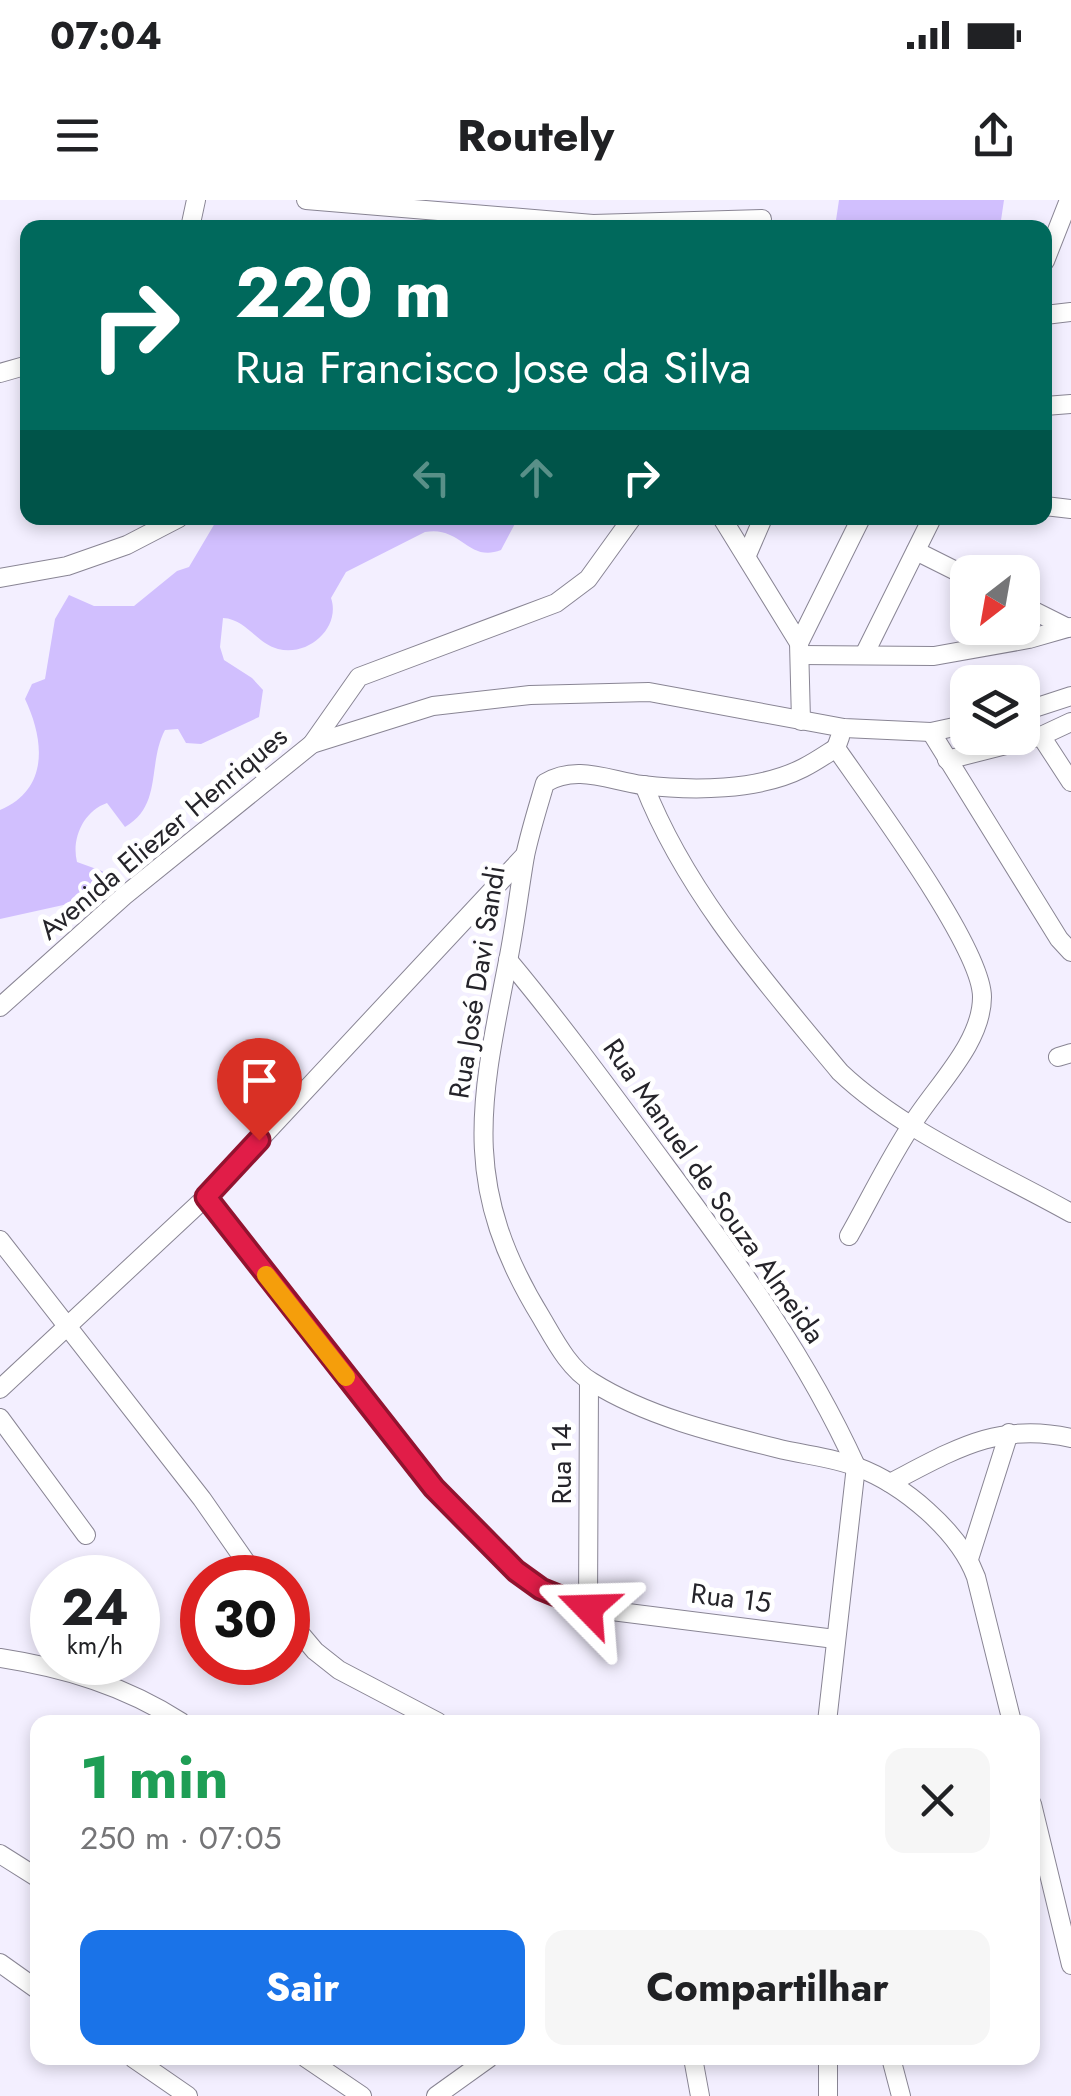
<!DOCTYPE html>
<html lang="pt">
<meta charset="utf-8">
<style>
:root{--surface:#fff;--page:#f6f6f6;--text:#202124;--muted:#757577;--accent:#1a73e8}
body{margin:0;font-family:Jost,sans-serif;background:var(--page);color:var(--text);height:100vh;display:flex;flex-direction:column;font-size:38px;white-space:nowrap}
*{box-sizing:border-box;margin:0}
p{font-size:32px;color:var(--muted)}
.icon{flex:none;width:55px;height:55px;fill:none;stroke:currentColor;stroke-width:2;stroke-linecap:round;stroke-linejoin:round}
.map{position:relative;flex:1;overflow:hidden}
.details{position:absolute;left:30px;top:1515px;width:1010px;height:350px;display:flex;flex-direction:column;background:var(--surface);border-radius:20px;box-shadow:0 5px 15px #0003}
.details>*{flex:none}
.guide{position:absolute;left:20px;top:20px;width:1032px;height:305px;border-radius:20px;box-shadow:0 5px 15px #0003;background:#00695c;color:#fff;overflow:hidden}
.needle{width:65px;rotate:211deg}
.fabs{position:absolute;left:950px;top:355px;display:grid;gap:20px}
.fabs a{display:grid;place-items:center;width:90px;height:90px;border-radius:20px;background:var(--surface);box-shadow:0 5px 15px #0003;font-size:50px}
.speed{position:absolute;left:30px;top:1355px;display:flex;gap:20px;font-size:50px;font-weight:700;text-align:center}
.speed>*{display:grid;place-content:center;width:130px;height:130px;border-radius:50%;background:var(--surface);box-shadow:0 5px 15px #0003;line-height:1}
.speed small{font-size:25px;font-weight:400}
.speed .limit{border:15px solid #d22;background:#fff;color:#111}
.pin{position:absolute;display:grid;place-items:center;width:85px;height:85px;color:#fff;margin:-102px -42px;border-radius:50% 50% 50% 0;rotate:-45deg;box-shadow:0 0 10px #0007}
.pin .icon{rotate:45deg}
.me{position:absolute;width:110px;margin:-55px;rotate:292deg;stroke-linejoin:round;filter:drop-shadow(0 0 8px #0008)}
.turn{display:flex;align-items:center;gap:35px;height:210px;padding:0 50px;font-size:45px}
.turn .icon{width:130px;height:130px;stroke-width:2.5}
.turn b{display:block;font-size:70px;line-height:85px}
.lanes{display:flex;align-items:center;height:95px;padding:0 50px;background:#0003;justify-content:center;gap:50px;direction:ltr}
.lanes .off{opacity:.35}
.round{display:grid;place-items:center;flex:none;width:105px;height:105px;border-radius:20px;background:var(--page)}
.head{display:flex;align-items:center;justify-content:space-between;height:170px;padding:0 50px}
h1{font-size:60px;font-weight:700;line-height:75px;color:#1e9e55}
.action{display:flex;gap:20px;margin-top:auto;padding:20px 50px}
.action a{flex:1;height:115px;border-radius:20px;background:var(--accent);color:#fff;font-size:40px;font-weight:700;line-height:115px;text-align:center}
.action a+a{background:var(--page);color:var(--text)}
.status{display:flex;justify-content:space-between;align-items:center;height:70px;padding:0 50px;background:var(--surface);direction:ltr}
.status svg{height:28px;fill:currentColor}
header{display:flex;justify-content:space-between;align-items:center;height:130px;padding:0 50px;background:var(--surface);font-size:45px;font-weight:700}
.map>svg:first-child{display:block}
</style>
<div class="status"><b>07:04</b><svg viewBox="0 0 49 12"><path d="M0 12V9h3v3zM5 12V6h3v6zM10 12V3h3v9zM15 12V0h3v12zM26 1h20v11H26zM47 4h2v5h-2z"/></svg></div>
<header><svg class="icon" aria-label="menu" viewBox="0 0 24 24"><path d="M4 6h16M4 12h16M4 18h16"/></svg>Routely<svg class="icon" aria-label="share" viewBox="0 0 24 24"><path d="M12 15V3M7 8l5-5 5 5M5 13v7h14v-7"/></svg></header>
<div class="map">
<svg width="1071" height="1896" viewBox="0 0 1071 1896">
<rect width="100%" height="100%" fill="#f3efff"/>
<g fill="#d1bffe">
<path d="M839 0H1004L1000 27H835Z"/>
<path d="M218 318H518L501 350C468 363 461 325 425 332L346 372 331 398C341 427 309 457 278 449 256 443 246 419 223 418L220 447 224 460 252 478 263 490 259 517 201 544 186 543 178 529 165 530C147 564 163 605 125 627L107 603C84 611 71 638 77 662L102 671 115 680 95 698 0 719V610C50 589 44 539 25 499L32 484 45 479 55 419 69 395 94 406H134L177 371 189 367Z"/>
</g>
<g fill="none" stroke-linecap="round" stroke-linejoin="round">
<defs>
<g id="minor">
<path d="M306 0 593 24 762 19"/>
<path d="M190 28 196 0"/>
<path d="M1045 61 1069 0"/>
<path d="M1045 115 1071 112"/>
<path d="M0 173 28 165"/>
<path d="M1045 206 1071 204"/>
<path d="M1045 306 1071 309"/>
<path d="M722 318 799 443 801 521"/>
<path d="M916 351 968 377"/>
<path d="M747 355 763 318"/>
<path d="M0 378 67 366 127 345 179 318"/>
<path d="M1022 405 1068 428"/>
<path d="M799 443 861 318"/>
<path d="M800 455 934 456 1029 439 1071 427"/>
<path d="M864 455 932 318"/>
<path d="M1022 512 1071 496"/>
<path d="M931 532 1059 739 1071 752"/>
<path d="M1041 536 1071 582"/>
<path d="M840 537 836 548C869 596 982 747 982 797 982 843 936 886 913 923 889 959 870 999 849 1036"/>
<path d="M312 544 359 477 556 403 588 379 632 318"/>
<path d="M836 548C825 555 815 562 803 568 758 591 692 591 642 585 608 580 576 564 545 583 538 607 530 632 525 656 519 691 515 726 508 761 480 903 460 985 541 1117 554 1139 569 1169 592 1182 646 1216 715 1233 776 1248 803 1255 832 1257 857 1267 903 1284 959 1331 976 1377L1012 1522"/>
<path d="M947 560 1041 536 1071 522"/>
<path d="M644 585C686 693 767 784 840 872 902 931 996 971 1071 1013"/>
<path d="M508 760C563 826 614 896 665 965 738 1064 805 1154 856 1266"/>
<path d="M0 807 124 696 312 544 433 506 530 495 649 492 844 528 931 532 968 524"/>
<path d="M1058 857 1071 853"/>
<path d="M206 997 434 1288 516 1371 541 1389 588 1408 835 1439"/>
<path d="M0 1040 202 1299 257 1378"/>
<path d="M0 1189 206 997 525 655"/>
<path d="M0 1218 86 1335"/>
<path d="M890 1283C952 1251 998 1221 1071 1238"/>
<path d="M969 1359 1009 1233"/>
<path d="M588 1408 589 1181"/>
<path d="M288 1419 315 1451 339 1470 438 1522"/>
<path d="M0 1458C65 1468 125 1486 181 1522"/>
<path d="M827 1522 856 1266"/>
<path d="M1032 1604 1071 1765"/>
<path d="M0 1654 38 1678"/>
<path d="M0 1763 38 1790"/>
<path d="M133 1858 188 1896"/>
<path d="M306 1858 362 1896"/>
<path d="M693 1858 700 1896"/>
<path d="M891 1858 901 1896"/>
<path d="M436 1896 489 1858"/>
<path d="M828 1896V1858"/>
</g>
</defs>
<use href="#minor" stroke="#898594" stroke-width="20"/>
<use href="#minor" stroke="#fff" stroke-width="18"/>
</g>
<g fill="none" stroke-linecap="round" stroke-linejoin="round">
<defs>
<path id="route" d="M259 940 206 997 434 1288 516 1371 541 1389 588 1408"/>
</defs>
<use href="#route" stroke="#92132f" stroke-width="25"/>
<use href="#route" stroke="#e11d48" stroke-width="18"/>
<path stroke="#f59e0b" stroke-width="18" d="M266 1075 346 1177"/>
</g>
<g text-anchor="middle" dominant-baseline="central" stroke-width="10" stroke-linejoin="round" paint-order="stroke">
<g font-size="28" fill="#25242a" stroke="#fff">
<text transform="translate(163 633) rotate(-40)">Avenida Eliezer Henriques</text>
<text transform="translate(477 782) rotate(-81)">Rua José Davi Sandi</text>
<text transform="translate(714 991) rotate(55)">Rua Manuel de Souza Almeida</text>
<text transform="translate(561 1264) rotate(-90)">Rua 14</text>
<text transform="translate(731 1398) rotate(7)">Rua 15</text>
</g>
</g>
</svg>
<div class="fabs">
<a><svg class="needle" viewBox="-14 -14 28 28"><path d="M0-13l5 13h-10z" fill="#e53935"/><path d="M0 13l5-13h-10z" fill="#757577"/></svg></a>
<a><svg class="icon" aria-label="layers" viewBox="0 0 24 24"><path d="M12 4l9 5-9 5-9-5zM3 14l9 5 9-5"/></svg></a>
</div>
<div class="speed"><div>24<small>km/h</small></div><div class="limit">30</div></div>
<div class="pin" style="left:259px;top:940px;background:#d93025"><svg class="icon" aria-label="arrive" viewBox="0 0 24 24"><path d="M6 21V4h12l-3 4 3 4H6"/></svg></div>
<svg class="me" style="left:588px;top:1408px" viewBox="-20 -20 40 40"><path d="M0-17L14 15 0 8-14 15z" fill="#e11d48" stroke="#fff" stroke-width="4"/></svg>
<div class="guide">
<div class="turn"><svg class="icon" aria-label="right" viewBox="0 0 24 24"><path d="M7 20v-9h11M14 6l5 5-5 5"/></svg><div><b>220 m</b>Rua Francisco Jose da Silva</div></div>
<div class="lanes"><svg class="icon off" aria-label="left" viewBox="0 0 24 24"><path d="M17 20v-9H6M10 6l-5 5 5 5"/></svg><svg class="icon off" aria-label="ahead" viewBox="0 0 24 24"><path d="M12 20V5M6 11l6-6 6 6"/></svg><svg class="icon" aria-label="right" viewBox="0 0 24 24"><path d="M7 20v-9h11M14 6l5 5-5 5"/></svg></div>
</div>
<section class="details">
<div class="head"><div><h1>1 min</h1><p>250 m · 07:05</p></div><a class="round"><svg class="icon" aria-label="close" viewBox="0 0 24 24"><path d="M6 6l12 12M18 6L6 18"/></svg></a></div>
<div class="action"><a>Sair</a><a>Compartilhar</a></div>
</section>
</div>
